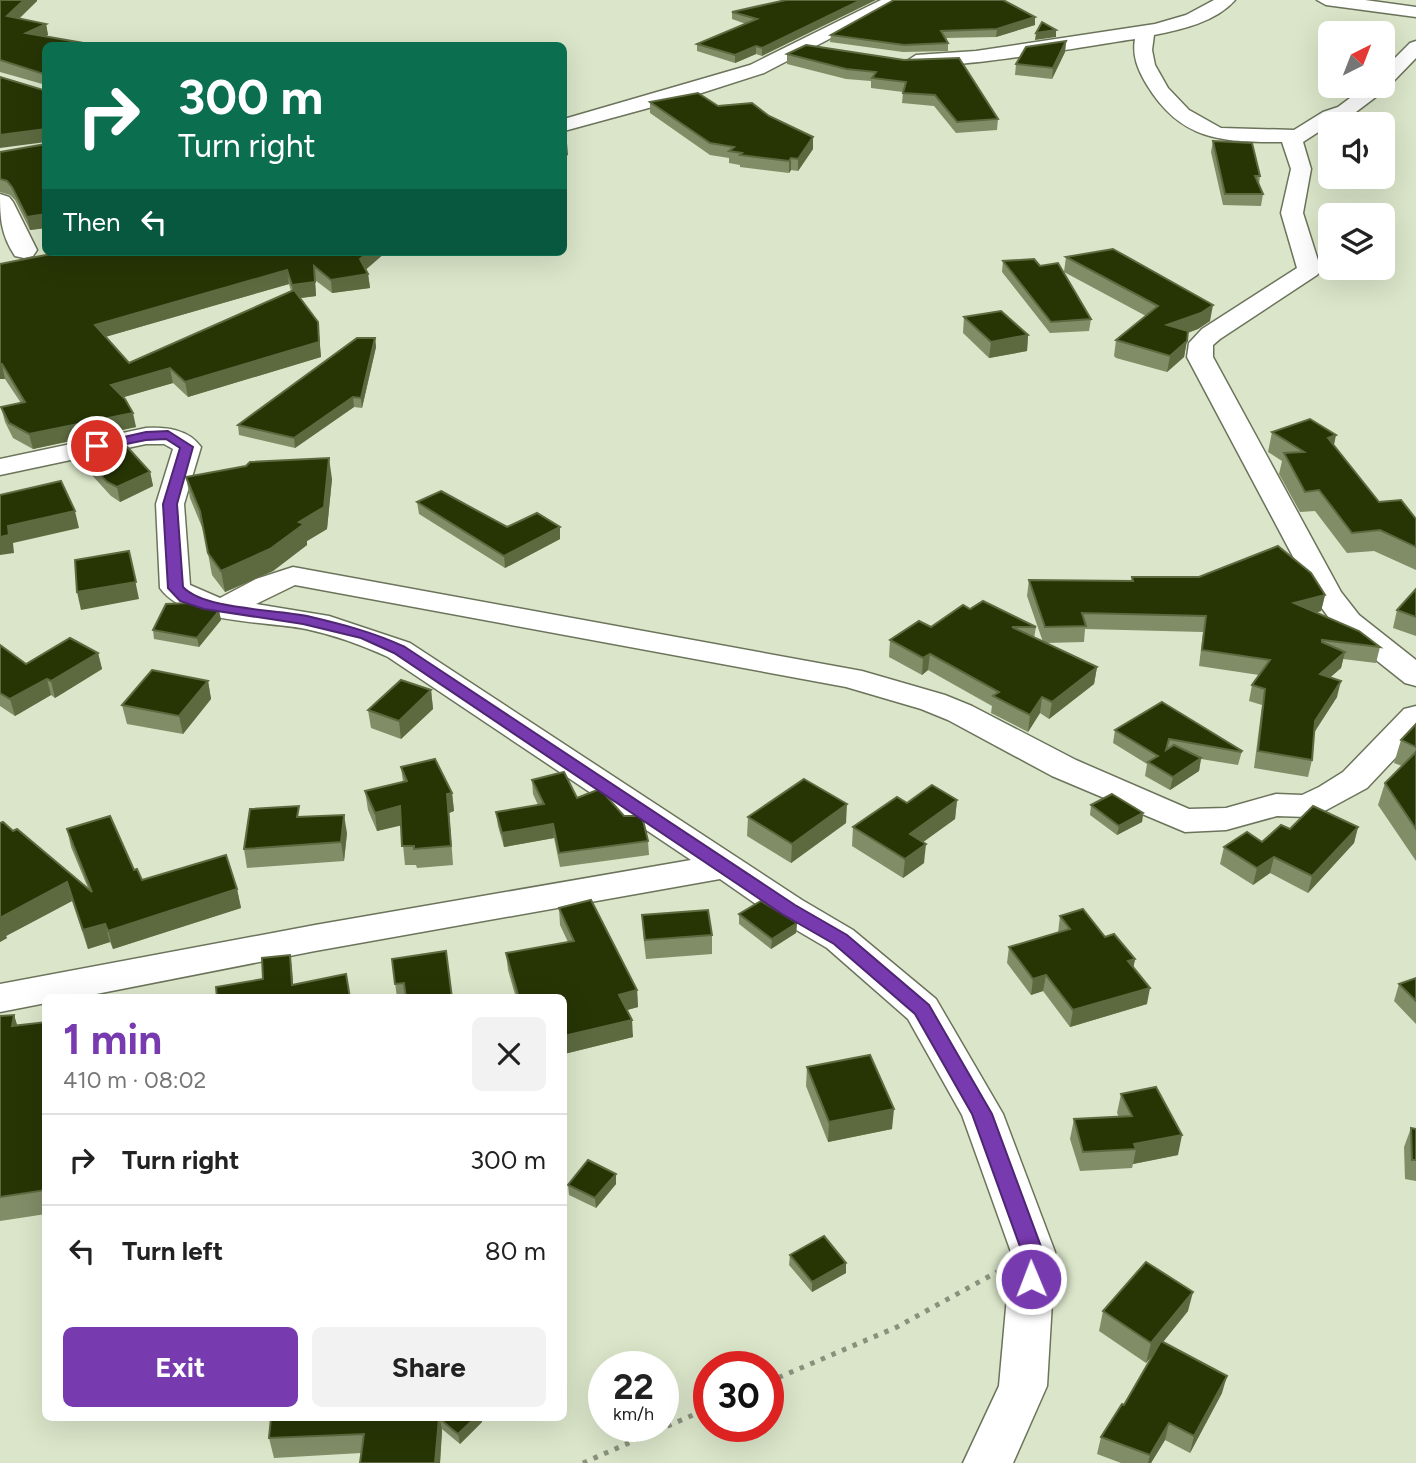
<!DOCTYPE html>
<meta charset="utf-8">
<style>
:root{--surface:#fff;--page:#f2f2f2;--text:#222;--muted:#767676;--line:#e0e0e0;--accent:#783aaf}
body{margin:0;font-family:Figtree,sans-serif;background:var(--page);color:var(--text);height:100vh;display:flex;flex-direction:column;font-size:26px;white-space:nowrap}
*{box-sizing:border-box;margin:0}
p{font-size:23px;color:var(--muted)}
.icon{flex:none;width:38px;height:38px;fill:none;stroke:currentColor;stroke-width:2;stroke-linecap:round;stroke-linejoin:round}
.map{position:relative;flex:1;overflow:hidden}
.drawer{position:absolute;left:42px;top:994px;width:525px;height:427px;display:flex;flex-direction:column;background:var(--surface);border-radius:10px;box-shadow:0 7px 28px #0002}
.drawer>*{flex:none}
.guide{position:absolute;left:42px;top:42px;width:525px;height:214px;border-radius:10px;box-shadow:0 7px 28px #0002;background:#0b6e4f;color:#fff;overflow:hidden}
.needle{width:46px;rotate:42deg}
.controls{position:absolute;left:1318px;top:21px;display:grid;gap:14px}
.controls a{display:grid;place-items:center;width:77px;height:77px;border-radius:10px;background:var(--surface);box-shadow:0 7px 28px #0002;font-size:35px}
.speed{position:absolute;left:588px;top:1351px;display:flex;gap:14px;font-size:35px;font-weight:700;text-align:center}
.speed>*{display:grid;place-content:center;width:91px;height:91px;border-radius:50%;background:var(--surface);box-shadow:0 7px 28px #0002;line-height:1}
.speed small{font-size:18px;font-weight:400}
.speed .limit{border:10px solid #d22;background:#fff;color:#111}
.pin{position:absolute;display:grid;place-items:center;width:60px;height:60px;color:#fff;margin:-30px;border:4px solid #fff;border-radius:50%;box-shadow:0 2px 7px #0007}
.me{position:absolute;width:77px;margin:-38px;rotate:359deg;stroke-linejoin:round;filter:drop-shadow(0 0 5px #0008)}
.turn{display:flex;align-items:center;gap:24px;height:147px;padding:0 21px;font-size:32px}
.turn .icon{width:91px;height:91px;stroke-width:2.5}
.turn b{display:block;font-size:49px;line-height:60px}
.then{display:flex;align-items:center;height:66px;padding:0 21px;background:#0003;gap:14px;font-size:26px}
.round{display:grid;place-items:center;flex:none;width:74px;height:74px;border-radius:10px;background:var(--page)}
.head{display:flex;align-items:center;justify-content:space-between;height:119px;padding:0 21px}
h1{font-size:42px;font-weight:700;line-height:52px;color:var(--accent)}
.action{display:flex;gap:14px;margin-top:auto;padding:14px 21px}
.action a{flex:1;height:80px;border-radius:10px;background:var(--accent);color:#fff;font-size:28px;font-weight:700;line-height:80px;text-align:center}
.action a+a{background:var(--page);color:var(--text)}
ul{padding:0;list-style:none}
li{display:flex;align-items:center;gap:21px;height:91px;padding:0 21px;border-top:2px solid var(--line)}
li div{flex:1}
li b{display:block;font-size:26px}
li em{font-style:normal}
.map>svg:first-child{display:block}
</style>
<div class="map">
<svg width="1416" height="1463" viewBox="0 0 1416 1463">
<rect width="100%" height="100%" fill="#dae5c9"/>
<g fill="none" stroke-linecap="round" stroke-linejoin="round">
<defs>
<g id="street">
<path d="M881 0H904L764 73 689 97 564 131V119L750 65Z"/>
<path d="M1214 0H1235C1216 22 1180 30 1154 35L1152 50 1155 65 1168 88 1189 110 1221 128 1294 130 1323 112 1338 107 1366 86H1382V71L1410 43 1416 41V58L1385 90 1352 115 1337 120 1303 142 1311 169 1303 213 1321 270 1317 275 1220 339 1213 345V357L1341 592 1359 615 1416 660V686L1405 683 1337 629 1316 600 1187 357 1189 343 1202 329 1297 268 1281 213 1291 169 1282 142C1222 142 1181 141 1147 85 1138 70 1132 56 1135 39 1104 43 920 77 907 61L916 55 976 51 1155 24 1186 15Z"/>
<path d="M1317 0H1365L1416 7V17L1326 5Z"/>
<path d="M146 428C166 427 188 429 201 447L184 504 190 585 220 598 256 579 293 567 862 671 945 695 972 706 1076 760 1189 809 1226 808 1276 794 1302 795 1319 787 1343 772 1404 709 1416 706V736L1367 788 1319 814 1307 817 1277 816 1226 830 1185 832 1052 776 948 720 921 709 846 687 295 585 256 604 329 616 410 643 802 900 853 930 936 999 1003 1114 1055 1252 1047 1386 1013 1463H963L999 1386 1011 1252 962 1115 908 1019 827 948 776 918 720 879 315 951 76 998H46V1003L0 1012V984L315 925 691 860 388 657C362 645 334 635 306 629 267 621 185 624 160 588L156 504 173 449 164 444H146L0 475V459Z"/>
</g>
<path id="secondary" d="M0 194 9 197 13 202 37 250 33 256 24 258 15 256C1 235 0 218 0 194Z"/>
</defs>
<use href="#street" stroke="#6b745b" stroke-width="3"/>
<use href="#secondary" stroke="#6b745b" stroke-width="3"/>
<g stroke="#89917d" stroke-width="5" stroke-dasharray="4.5 7" stroke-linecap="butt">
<path d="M768 1382 897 1327 997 1272"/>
<path d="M583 1463 709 1408"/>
</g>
<use href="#street" fill="#fff" fill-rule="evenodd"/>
<use href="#secondary" fill="#fff" fill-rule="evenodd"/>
</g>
<g fill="#808d67" fill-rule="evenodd">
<path d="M0 0 37 1 19 19 46 24 48 35 46 36V85L0 72Z"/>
<path d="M786 0 762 56 756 54 735 63 697 51V44L746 24 732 19V12Z"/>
<path d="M1035 17V25L996 37 946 38 948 43V51L903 52 830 42 831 35Z"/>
<path d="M1066 41 1065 52 1052 79 1015 75 1016 64Z"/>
<path d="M787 54 904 60 998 119 997 130 956 133 934 106 902 103 903 92 871 88V81L846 79 787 64Z"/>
<path d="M650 102 718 106 769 116 813 137V149L798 171 791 170 789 173 740 167V165L729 163V158L710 155 650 113Z"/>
<path d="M1213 141 1260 176 1259 185 1263 194 1261 206 1223 205 1211 152Z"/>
<path d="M46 144V228L30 230 15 200 10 195 0 192V152Z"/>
<path d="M386 252 366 269 368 274 370 288 332 293 315 280 316 296 300 298 319 336 321 357 188 397 173 383 123 397 136 427 33 449 13 438 5 422 1 407 21 403 5 379H0V264ZM289 284 291 291 129 363 105 337Z"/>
<path d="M1066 257 1210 321 1198 329 1188 333 1184 357 1167 372 1116 358 1114 356 1116 340 1146 316 1064 272Z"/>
<path d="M1003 261 1040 266 1091 319 1089 331 1050 333 1002 272Z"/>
<path d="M964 317 1028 335 1027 351 989 358 963 333Z"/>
<path d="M375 338 376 347 362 408 354 407 295 448 239 435 238 425Z"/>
<path d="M1272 432 1334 445 1379 502 1416 519V570L1374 551 1347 553 1315 511 1300 512 1279 474 1282 461 1268 452Z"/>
<path d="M76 447 150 472 153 486 120 502 111 496 79 461Z"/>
<path d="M186 477 332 479 327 529 307 541V545L273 571 225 592 212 575 204 532 190 498Z"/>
<path d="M417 502 507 527 560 539 505 568 419 514Z"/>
<path d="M1132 577 1325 595 1321 611 1316 613 1380 647 1376 663 1343 659 1341 668 1330 677 1337 697 1314 733 1312 760 1308 777 1254 768 1262 705 1249 701 1252 685 1259 675 1199 666 1203 632 1085 629 1084 642 1045 643 1097 667 1094 684 1049 719 1040 713 1028 732 991 713 992 706 928 670 922 675 889 657 890 640 931 627 970 609 1036 627 1034 638 1043 642 1027 596 1029 580 1131 581Z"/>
<path d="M1416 589V636L1393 628 1397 610Z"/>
<path d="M219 611 221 620 199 647 154 639 153 630Z"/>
<path d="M0 645 26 664 98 653 102 669 55 698 51 695 15 716 0 706Z"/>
<path d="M208 681 211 699 183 734 127 724 122 705Z"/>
<path d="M431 690 433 709 401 739 371 728 368 710Z"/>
<path d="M1416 724V861L1378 805 1385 783 1402 766 1394 763 1401 740Z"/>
<path d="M1115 730 1242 751 1238 765 1201 759 1199 771 1170 790 1145 776 1147 764 1113 743Z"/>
<path d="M401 767 452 793 454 811 449 813 453 865 417 868 416 865H405L401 825 377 831 368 810 365 791 403 782Z"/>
<path d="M532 780 624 816 648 841 649 855 560 867 554 838 504 847 498 826 496 812 538 805 533 794Z"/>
<path d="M957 800 955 819 923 842 924 863 903 878 852 846 853 827 907 803Z"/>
<path d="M1091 805 1143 813 1142 822 1117 835 1090 815Z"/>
<path d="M301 817 347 833 344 861 247 868 244 849Z"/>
<path d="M748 817 846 823 791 863 747 836Z"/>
<path d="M0 823 13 831 88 888 71 847 67 829 134 870 142 880 237 889 241 908 113 949 110 942 88 949 72 901 6 936 7 938 0 942Z"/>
<path d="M1358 827 1354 843 1308 893 1270 873 1253 885 1220 864 1224 847 1262 842 1290 829Z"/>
<path d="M559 908 637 990 638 1007 627 1010 633 1037 564 1054V998H516L508 970 506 953 568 942 560 925Z"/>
<path d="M739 914 797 923 796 933 771 949 739 924Z"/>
<path d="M642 915 712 935V954L646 959 643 934Z"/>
<path d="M1060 916 1105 937 1135 959 1133 968 1147 1004 1070 1027 1043 991 1031 995 1007 963 1009 947 1058 933Z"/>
<path d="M392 959 452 998H397Z"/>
<path d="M1416 978V1024L1394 1001 1399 984Z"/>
<path d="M14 1015 17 1025 46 1022V1214L0 1221V1016Z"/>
<path d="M807 1067 892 1129 828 1142 806 1086Z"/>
<path d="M1121 1094 1178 1155 1133 1164 1132 1168 1080 1171 1070 1139 1074 1119 1119 1117 1117 1113Z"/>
<path d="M1411 1128 1416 1129V1181L1405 1179 1404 1147Z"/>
<path d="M616 1174V1184L596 1208 569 1195 568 1185Z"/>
<path d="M790 1255 846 1273 812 1292 789 1265Z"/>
<path d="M1103 1311H1188L1163 1342 1222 1393 1190 1453 1165 1440 1151 1463H1121L1097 1454 1101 1437 1124 1405 1154 1353 1146 1363 1099 1331Z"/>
<path d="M271 1418H481L482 1422 460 1444 442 1429 440 1463H360L361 1453 274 1458 269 1438Z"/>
</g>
<g fill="#5d6a40">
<path d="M24 0H37V1L9 28 7 16Z"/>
<path d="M861 0H876L762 56V48Z"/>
<path d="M1035 17V25L996 37 997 29Z"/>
<path d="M46 24 48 35 28 44 26 33Z"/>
<path d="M1056 30V37L1035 40 1036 33Z"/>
<path d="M1066 41 1065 52 1052 79 1053 68Z"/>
<path d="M756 46V54L735 63V55Z"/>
<path d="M46 129V142L0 148V135Z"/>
<path d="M813 137V149L798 171V159Z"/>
<path d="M567 143 568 155 564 157V144Z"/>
<path d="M791 158V170L789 173V161Z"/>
<path d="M46 214V228L30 230 27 217Z"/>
<path d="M369 252H386L362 273 360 259Z"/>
<path d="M314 266 316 296 294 299 292 285Z"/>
<path d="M287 270 289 284 98 339 95 325Z"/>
<path d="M368 274 370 288 332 293 331 280Z"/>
<path d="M1213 305 1210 321 1198 329 1164 341 1167 325Z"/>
<path d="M318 322 321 357 188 397 185 382Z"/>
<path d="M1028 335 1027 351 989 358 991 342Z"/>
<path d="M375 338 376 347 362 408 361 398Z"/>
<path d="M1187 341 1184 357 1167 372 1170 356Z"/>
<path d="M0 364H2L5 379H0Z"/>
<path d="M170 368 173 383 114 400 111 385Z"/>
<path d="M353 397 354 407 295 448 294 438Z"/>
<path d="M133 413 136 427 33 449 29 434Z"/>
<path d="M1336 435 1332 455 1328 438Z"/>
<path d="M329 458 332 479 327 529 307 541V545L273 571 225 592 221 571 299 522Z"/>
<path d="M150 472 153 486 120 502 117 487Z"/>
<path d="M75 511 79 528 13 543 14 553 0 555V537L8 526Z"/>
<path d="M560 527V539L505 568 504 556Z"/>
<path d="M129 551 139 599 81 610 77 592Z"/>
<path d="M1325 595 1321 611 1290 619 1294 603Z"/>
<path d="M219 611 221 620 199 647 197 638Z"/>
<path d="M1345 652 1341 668 1316 690 1320 674Z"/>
<path d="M98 653 102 669 55 698 51 681Z"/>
<path d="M930 654 928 670 922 675 923 658Z"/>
<path d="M1097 667 1094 684 1049 719 1052 702Z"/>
<path d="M47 679 51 695 15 716 10 699Z"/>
<path d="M208 681 211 699 183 734 179 716Z"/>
<path d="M1341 681 1337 697 1311 737 1315 721Z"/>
<path d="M431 690 433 709 401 739 399 721Z"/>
<path d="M1042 697 1040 713 1028 732 1030 715Z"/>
<path d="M1201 758 1199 771 1170 790 1173 777Z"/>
<path d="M452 793 454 811 449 813 453 865 447 794Z"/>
<path d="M957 800 955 819 908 853 910 834Z"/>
<path d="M847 804 846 823 791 863 792 844Z"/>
<path d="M400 806 403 825 377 831 375 813Z"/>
<path d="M1143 813 1142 822 1117 835 1119 826Z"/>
<path d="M344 815 347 833 344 861 341 842Z"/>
<path d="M553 824 554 838 504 847 502 833Z"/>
<path d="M1358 827 1354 843 1308 893 1312 876Z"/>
<path d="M926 844 924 863 903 878 905 859Z"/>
<path d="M1274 857 1270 873 1253 885 1257 868Z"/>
<path d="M67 882 72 901 6 936 7 938 0 942V918Z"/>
<path d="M237 889 241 908 113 949 108 931Z"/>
<path d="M797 923 796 933 771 949 772 939Z"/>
<path d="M105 924 110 942 88 949 83 930Z"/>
<path d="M290 955 292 968 294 998 292 985Z"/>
<path d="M1135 959 1132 975 1128 961Z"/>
<path d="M1046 975 1043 991 1031 995 1033 979Z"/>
<path d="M1150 988 1147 1004 1070 1027 1073 1010Z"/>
<path d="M637 990 638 1007 620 1012 619 995Z"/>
<path d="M14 1015 21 1038 12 1026Z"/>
<path d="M632 1020 633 1037 564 1054V1036Z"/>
<path d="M894 1109 892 1129 828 1142 829 1122Z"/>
<path d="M1182 1135 1178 1155 1133 1164 1136 1149 1134 1144Z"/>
<path d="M616 1174V1184L596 1208 595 1198Z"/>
<path d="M846 1263V1273L812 1292V1282Z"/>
<path d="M1193 1292 1188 1311 1146 1363 1151 1343Z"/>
<path d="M1227 1376 1222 1393 1190 1453 1194 1436Z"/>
<path d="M439 1418H440L442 1431 440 1463H435Z"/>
<path d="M475 1418H481L482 1422 460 1444 458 1434Z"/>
<path d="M1169 1423 1165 1440 1151 1463H1148L1150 1455Z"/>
</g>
<g fill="#273505" stroke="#5d6a40" stroke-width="2">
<path d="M0 0H24L7 16 46 24 26 33 101 46H46V83L44 74 0 60Z"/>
<path d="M786 0H861L762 48 756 46 735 55 697 44 757 19 732 12Z"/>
<path d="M894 0H1003L1035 17 997 29 941 31 948 43 904 45 831 35Z"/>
<path d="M1042 22 1056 30 1036 33Z"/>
<path d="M1066 41 1053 68 1016 64 1026 47Z"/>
<path d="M109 43 128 46H105Z"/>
<path d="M806 45 904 60 959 58 998 119 957 122 935 95 903 93 906 82 872 78 876 72 846 69 787 54Z"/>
<path d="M0 77 43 90 46 88V129L0 135Z"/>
<path d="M698 93 718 106 752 103 769 116 813 137 798 159 791 158 789 161 740 155 742 153 729 151 734 147 710 143 650 102Z"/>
<path d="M1213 141 1252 143 1260 176H1255L1263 194H1225Z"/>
<path d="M46 144V214L27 217 12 187 7 181 0 179V152Z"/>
<path d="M1113 249 1213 305 1201 313 1167 325 1188 331 1187 341 1170 356 1116 340 1158 306 1066 257Z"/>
<path d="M61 252H369L360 259 368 274 331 280 314 266 315 282 292 285 287 270 95 325 129 363 294 290 318 322 319 342 185 382 170 368 111 385 125 399 133 413 29 434 9 423 1 407 25 402 2 364H0V264Z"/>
<path d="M1034 259 1040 266 1058 263 1091 319 1051 322 1003 261Z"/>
<path d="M1001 311 1028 335 991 342 964 317Z"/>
<path d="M357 338H375L361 398 353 397 294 438 238 425Z"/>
<path d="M1310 419 1336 435 1328 438 1379 502 1401 500 1416 519V547L1380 530 1352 533 1319 490 1305 492 1284 453 1304 452 1272 432Z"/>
<path d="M119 438 150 472 117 487 107 482 76 447Z"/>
<path d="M329 458 324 507 299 522 304 524 270 549 221 571 208 553 200 511 186 477 246 466 250 462Z"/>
<path d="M61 481 75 511 8 526 9 535 0 537V495Z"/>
<path d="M441 491 507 527 537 513 560 527 504 556 417 502Z"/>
<path d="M1278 546 1311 573 1325 595 1294 603 1359 631 1380 647 1322 640V642L1345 652 1320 674 1341 681 1315 721 1312 760 1258 751 1265 689 1252 685 1270 660 1202 650 1206 616 1082 613 1086 626 1045 627 1029 580 1133 581 1132 577H1199Z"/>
<path d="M129 551 136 582 77 592 75 560Z"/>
<path d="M1416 589V617L1397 610Z"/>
<path d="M983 601 1036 627H1012L1097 667 1052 702 1042 697 1030 715 993 696 999 692 930 654 923 658 890 640 919 621 931 627 963 605 970 609Z"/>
<path d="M190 603 219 611 197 638 153 630 166 604Z"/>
<path d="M70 638 98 653 51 681 47 679 10 699 0 693V645L26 664Z"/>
<path d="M152 670 208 681 179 716 122 705Z"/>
<path d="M401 680 431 690 399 721 368 710Z"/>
<path d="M1162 702 1242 751 1241 752 1169 739 1166 750 1174 745 1201 758 1173 777 1148 762 1158 756 1115 730Z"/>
<path d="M1416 724V747L1401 740Z"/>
<path d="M1416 752V829L1385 783Z"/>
<path d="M435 759 452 793 447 794 451 846 414 849V846H402L400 806 375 813 365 791 407 781 401 767Z"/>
<path d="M564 772 577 798 600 789 624 816H642L648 841 559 853 553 824 502 833 496 812 544 804 532 780Z"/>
<path d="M804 779 847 804 792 844 748 817Z"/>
<path d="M932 785 957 800 910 834 926 844 905 859 853 827 897 797 907 803Z"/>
<path d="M1112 794 1143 813 1119 826 1091 805Z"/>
<path d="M299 806 297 817 344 815 341 842 244 849 250 809Z"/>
<path d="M1313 806 1358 827 1312 876 1274 857 1257 868 1224 847 1247 832 1262 842 1281 825 1290 829Z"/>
<path d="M110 816 134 870 137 869 142 880 226 855 237 889 108 931 105 924 83 930 67 882 0 918V823L3 822 13 831 17 829 92 892 67 829Z"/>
<path d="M591 900 637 990 619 995 632 1020 564 1036V998H519L506 953 574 941 559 908Z"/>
<path d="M761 901 797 923 772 939 739 914Z"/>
<path d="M1083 909 1105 937 1114 934 1135 959 1128 961 1150 988 1073 1010 1046 975 1033 979 1009 947 1070 929 1060 916Z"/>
<path d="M708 910 712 935 645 940 642 915Z"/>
<path d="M446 951 452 998H406L404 983 395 984 392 959Z"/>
<path d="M290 955 292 985 346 974 350 998H217L216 987 263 979 262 958Z"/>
<path d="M1416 978V1001L1399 984Z"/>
<path d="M14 1015 12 1026 46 1022V1190L0 1197V1016Z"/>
<path d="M870 1055 894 1109 829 1122 807 1067Z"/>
<path d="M1156 1087 1182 1135 1134 1144 1136 1149 1083 1152 1074 1119 1132 1116 1121 1094Z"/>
<path d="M1411 1128 1416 1129V1160H1412Z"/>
<path d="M588 1160 616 1174 595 1198 568 1185Z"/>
<path d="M824 1236 846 1263 812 1282 790 1255Z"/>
<path d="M1146 1262 1193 1292 1151 1343 1103 1311Z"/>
<path d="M1161 1341 1227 1376 1194 1436 1169 1423 1150 1455 1101 1437 1122 1404 1124 1405Z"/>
<path d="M271 1418H439L435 1463H360L364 1434 269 1438Z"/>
<path d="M440 1418H475L458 1434 441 1420Z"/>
</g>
<path fill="#783aaf" stroke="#4e2672" stroke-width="2" d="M168 431 193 447 177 504 183 587C205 610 274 609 307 616 341 624 373 632 405 647L795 905 847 935 929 1005 992 1114 1043 1252 1042 1279 1038 1285 1031 1288 1023 1285 1020 1279 1022 1252 972 1114 915 1014 834 944 782 914 394 653 361 638 303 624 204 609 180 601 168 588 163 504 180 448 166 439 146 440 97 450 91 446 93 444 146 432Z"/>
</svg>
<div class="controls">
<a><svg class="needle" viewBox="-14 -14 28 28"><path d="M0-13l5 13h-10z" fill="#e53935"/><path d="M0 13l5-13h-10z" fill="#767676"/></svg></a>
<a><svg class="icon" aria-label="sound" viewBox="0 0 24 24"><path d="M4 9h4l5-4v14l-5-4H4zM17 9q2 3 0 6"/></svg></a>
<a><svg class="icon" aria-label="layers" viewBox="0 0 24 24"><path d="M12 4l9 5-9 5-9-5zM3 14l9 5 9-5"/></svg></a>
</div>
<div class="speed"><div>22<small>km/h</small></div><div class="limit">30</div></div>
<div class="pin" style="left:97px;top:446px;background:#d93025"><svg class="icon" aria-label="arrive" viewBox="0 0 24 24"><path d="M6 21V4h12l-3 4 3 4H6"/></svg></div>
<svg class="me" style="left:1031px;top:1279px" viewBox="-20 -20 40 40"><circle r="17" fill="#783aaf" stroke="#fff" stroke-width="3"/><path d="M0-11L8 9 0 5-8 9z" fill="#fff"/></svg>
<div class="guide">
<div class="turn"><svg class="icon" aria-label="right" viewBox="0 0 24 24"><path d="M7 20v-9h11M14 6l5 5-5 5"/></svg><div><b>300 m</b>Turn right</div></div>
<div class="then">Then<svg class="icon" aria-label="left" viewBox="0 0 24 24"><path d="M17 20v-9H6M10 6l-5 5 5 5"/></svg></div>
</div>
<section class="drawer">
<div class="head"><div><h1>1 min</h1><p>410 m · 08:02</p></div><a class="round"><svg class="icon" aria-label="close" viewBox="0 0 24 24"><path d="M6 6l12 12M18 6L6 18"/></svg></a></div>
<ul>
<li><svg class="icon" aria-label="right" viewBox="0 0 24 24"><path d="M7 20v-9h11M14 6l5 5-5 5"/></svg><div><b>Turn right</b></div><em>300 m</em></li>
<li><svg class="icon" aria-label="left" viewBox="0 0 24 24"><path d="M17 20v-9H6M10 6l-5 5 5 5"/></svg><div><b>Turn left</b></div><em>80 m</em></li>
</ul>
<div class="action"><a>Exit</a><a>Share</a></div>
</section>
</div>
